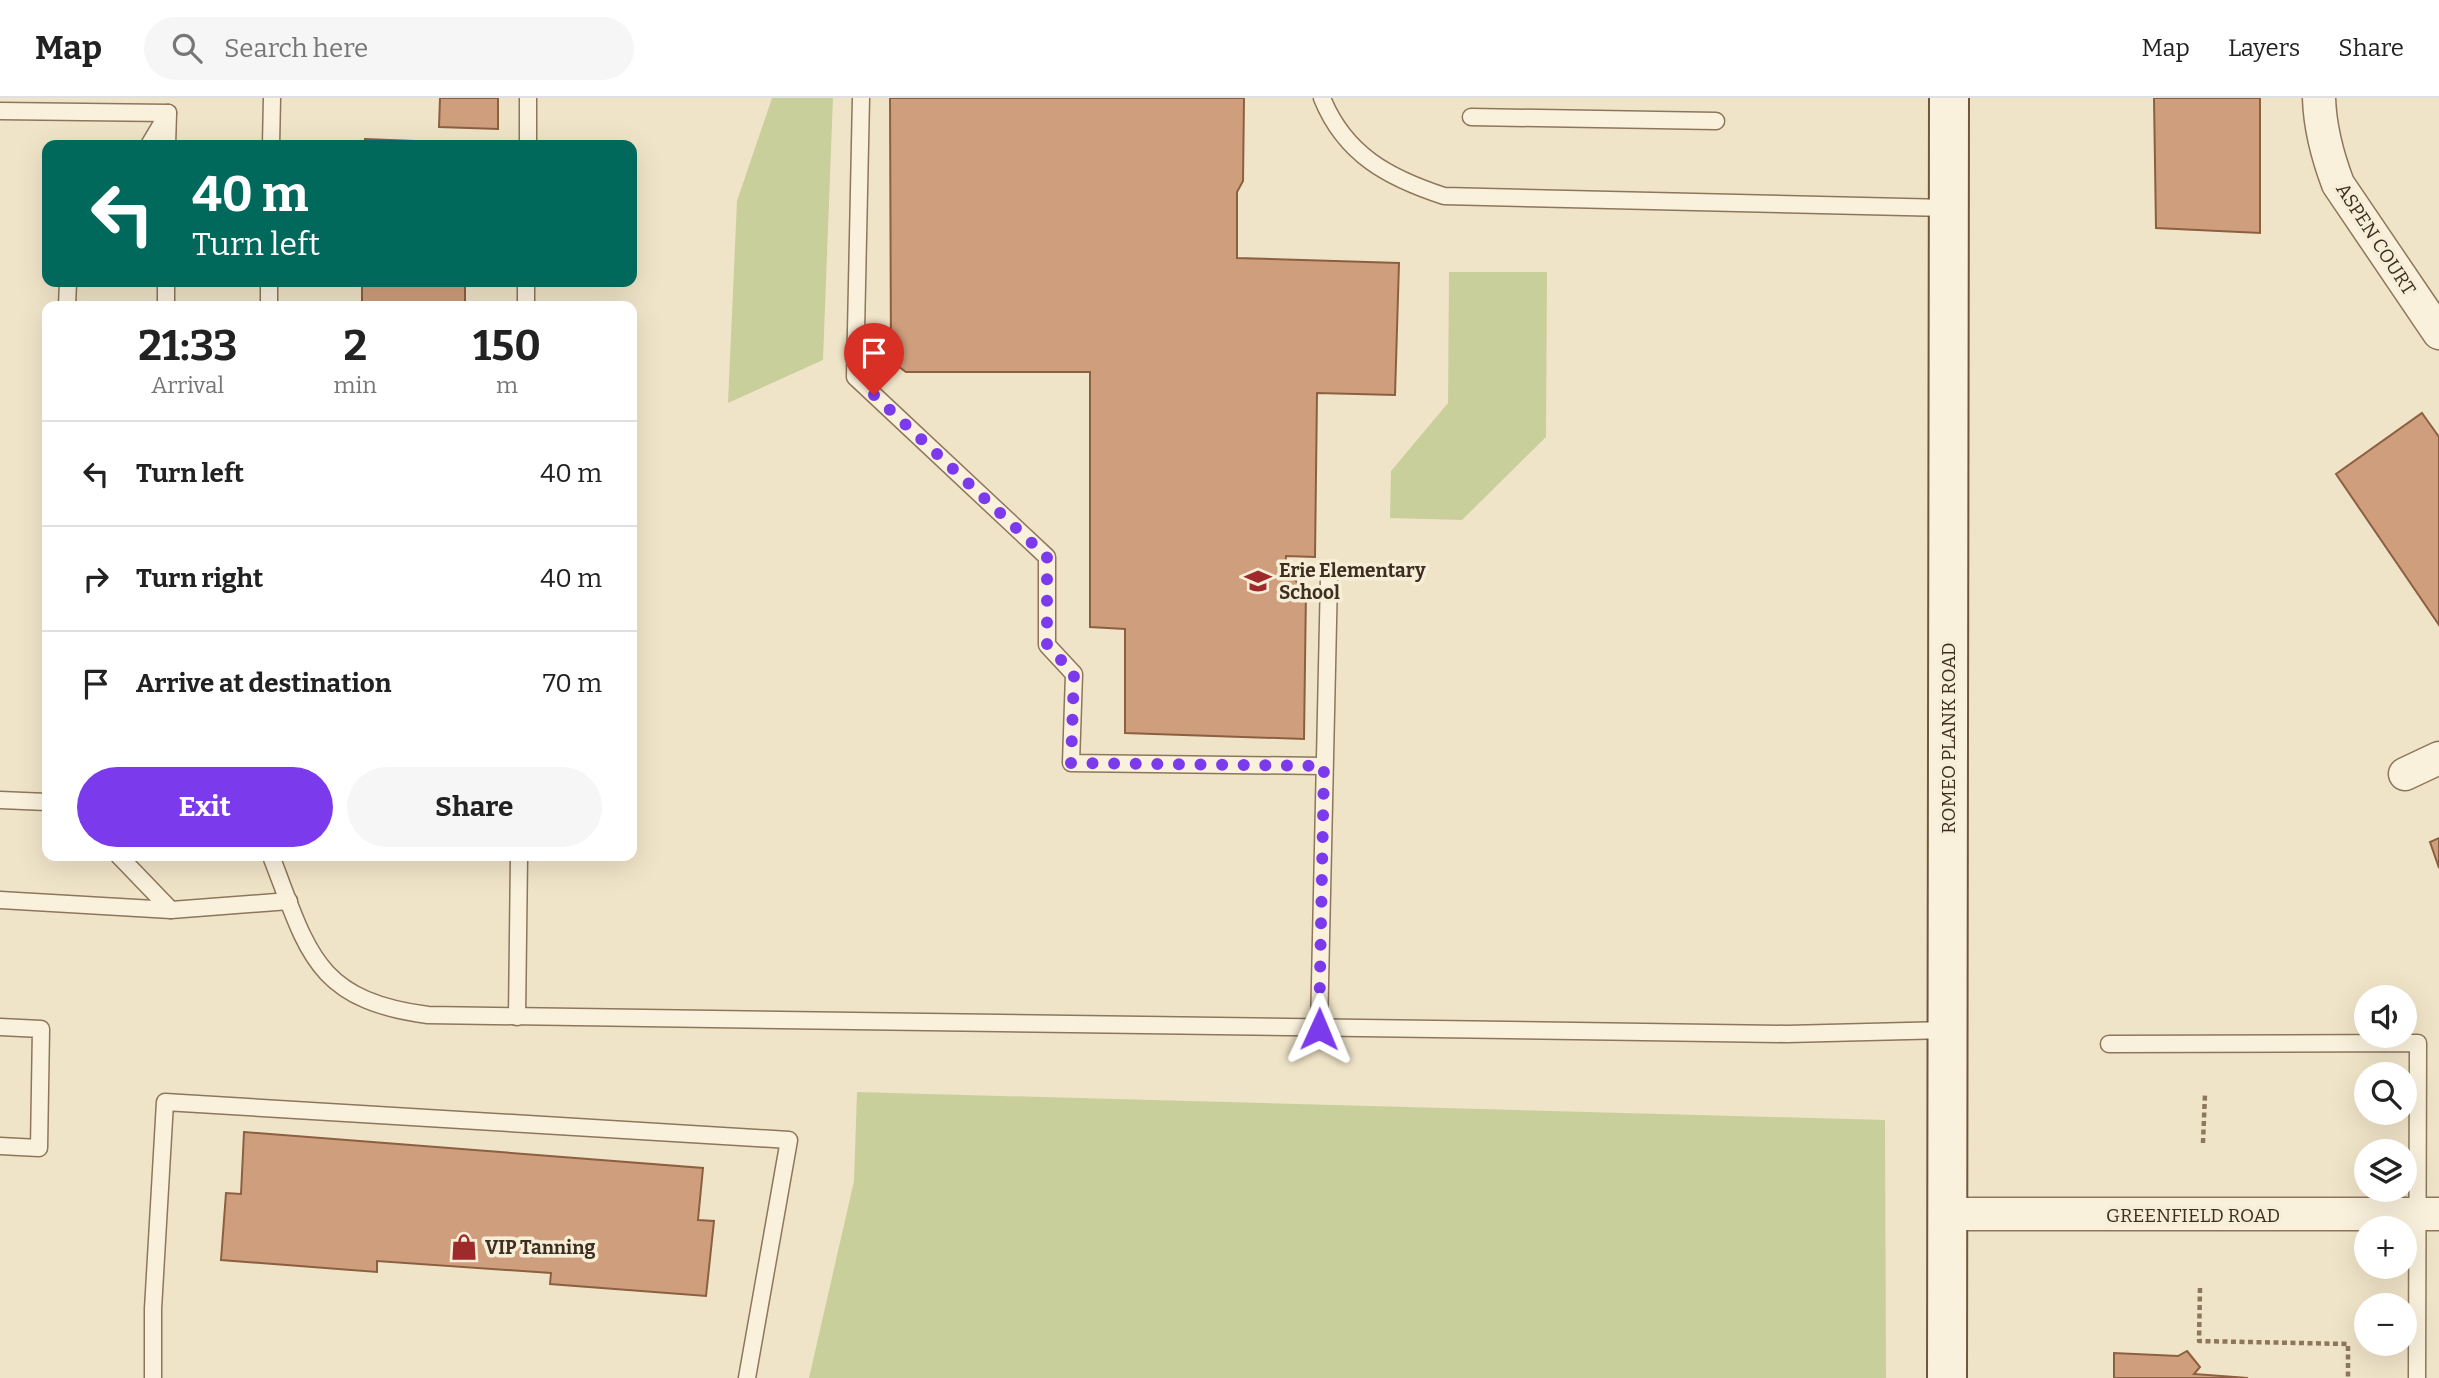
<!DOCTYPE html>
<meta charset="utf-8">
<style>
:root{--surface:#fff;--page:#f6f6f6;--text:#222;--muted:#767676;--line:#e0e0e0;--accent:#7c3aed}
body{margin:0;font-family:Bitter,serif;background:var(--page);color:var(--text);height:100vh;display:flex;flex-direction:column;font-size:26px;white-space:nowrap}
*{box-sizing:border-box;margin:0}
p{font-size:23px;color:var(--muted)}
.icon{flex:none;width:38px;height:38px;fill:none;stroke:currentColor;stroke-width:2;stroke-linecap:round;stroke-linejoin:round}
.map{position:relative;flex:1;overflow:hidden}
.drawer{position:absolute;left:42px;top:203px;width:595px;height:560px;display:flex;flex-direction:column;background:var(--surface);border-radius:14px;box-shadow:0 7px 28px #0002}
.drawer>*{flex:none}
.hud{position:absolute;left:42px;top:42px;width:595px;height:147px;border-radius:14px;box-shadow:0 7px 28px #0002;background:#00695c;color:#fff;overflow:hidden}
.controls{position:absolute;left:2354px;top:887px;display:grid;gap:14px}
.controls a{display:grid;place-items:center;width:63px;height:63px;border-radius:50%;background:var(--surface);box-shadow:0 7px 28px #0002;font-size:35px}
.pin{position:absolute;display:grid;place-items:center;width:60px;height:60px;color:#fff;margin:-72px -30px;border-radius:50% 50% 50% 0;rotate:-45deg;box-shadow:0 0 7px #0007}
.pin .icon{rotate:45deg}
.me{position:absolute;width:77px;margin:-38px;rotate:1deg;stroke-linejoin:round;filter:drop-shadow(0 0 5px #0008)}
.turn{display:flex;align-items:center;gap:24px;height:147px;padding:0 35px;font-size:32px}
.turn .icon{width:91px;height:91px;stroke-width:2.5}
.turn b{display:block;font-size:49px;line-height:60px}
.eta{display:flex;justify-content:space-evenly;align-items:center;height:119px;text-align:center}
.eta b{font-size:42px;font-weight:700;line-height:49px}
.action{display:flex;gap:14px;margin-top:auto;padding:14px 35px}
.action a{flex:1;height:80px;border-radius:42px;background:var(--accent);color:#fff;font-size:28px;font-weight:700;line-height:80px;text-align:center}
.action a+a{background:var(--page);color:var(--text)}
ul{padding:0;list-style:none}
li{display:flex;align-items:center;gap:21px;height:105px;padding:0 35px;border-top:2px solid var(--line)}
li div{flex:1}
li b{display:block;font-size:26px}
li em{font-style:normal}
header{display:flex;align-items:center;gap:42px;box-sizing:border-box;height:98px;padding:0 35px;background:var(--surface);border-bottom:2px solid var(--line)}
header strong{font-size:33px}
nav{display:flex;gap:38px;margin-inline-start:auto;font-size:24px}
.search{width:490px;height:63px;background:var(--page);display:flex;align-items:center;gap:18px;box-sizing:border-box;padding:0 24px;border-radius:38px;color:var(--muted);font-size:26px}
.map>svg:first-child{display:block}
</style>
<header>
<strong>Map</strong>
<div class="search"><svg class="icon" aria-label="search" viewBox="0 0 24 24"><circle cx="10" cy="10" r="6"/><path d="M15 15l6 6"/></svg>Search here</div>
<nav><a>Map</a><a>Layers</a><a>Share</a></nav>
</header>
<div class="map">
<svg width="2439" height="1280" viewBox="0 0 2439 1280">
<rect width="100%" height="100%" fill="#f0e4c8"/>
<g fill="#c9cf9b">
<path d="M772 0H833L823 262 728 305 737 103Z"/>
<path d="M1449 174H1547L1546 339 1462 422 1390 420 1391 373 1448 305Z"/>
<path d="M857 994 1885 1022 1886 1280H809L854 1083Z"/>
</g>
<g fill="#cf9f7d" stroke="#8d5f41" stroke-width="2">
<path d="M440 0H498V31L439 29Z"/>
<path d="M890 0H1244L1243 83 1237 94V160L1399 165 1395 297 1317 295 1315 459 1286 458 1285 473 1306 492 1304 641 1125 635V531L1090 529V274H906L891 263Z"/>
<path d="M2154 0H2260V135L2156 130Z"/>
<path d="M365 41 464 45V47H365Z"/>
<rect x="362" y="184" width="103" height="24"/>
<path d="M2422 315 2439 339V527L2336 376Z"/>
<path d="M2439 740V770L2430 744Z"/>
<path d="M244 1034 703 1070 698 1122 714 1123 706 1198 550 1186 551 1175 377 1163V1174L221 1162 226 1095 241 1096Z"/>
<path d="M2187 1253 2200 1269 2194 1276 2248 1280H2114V1255L2178 1258Z"/>
</g>
<g fill="none" stroke-linecap="round" stroke-linejoin="round">
<defs>
<g id="lane">
<path d="M861 0 855 279 1047 459V547L1074 576 1071 665 1324 668"/>
<path d="M1322 0C1345 57 1389 80 1444 98L1947 110"/>
<path d="M0 13 168 15"/>
<path d="M1471 19 1716 23"/>
<path d="M149 47 168 15 167 47"/>
<path d="M271 47 272 0"/>
<path d="M528 47V0"/>
<path d="M67 208 68 184"/>
<path d="M166 208V184"/>
<path d="M269 208V184"/>
<path d="M526 208V184"/>
<path d="M0 702 47 704"/>
<path d="M119 758 171 812 289 803"/>
<path d="M271 758C308 853 314 902 428 917L1787 936 1948 932"/>
<path d="M0 802 171 812"/>
<path d="M517 919 519 758"/>
<path d="M0 929 41 931 39 1050 0 1048"/>
<path d="M1319 931 1329 479"/>
<path d="M2109 946 2418 945 2417 1280"/>
<path d="M153 1280V1211L165 1004 789 1042 747 1280"/>
</g>
<g id="street">
<path d="M2319 0C2320 31 2327 57 2338 86L2439 235"/>
<path d="M2405 676 2439 660"/>
<path d="M1946 1116H2439"/>
</g>
<path id="secondary" d="M1947 1280 1949 0"/>
</defs>
<use href="#lane" stroke="#8d765c" stroke-width="19"/>
<use href="#street" stroke="#8d765c" stroke-width="35"/>
<use href="#secondary" stroke="#6f573f" stroke-width="42"/>
<g stroke="#8d765c" stroke-width="4.5" stroke-dasharray="5 3.5" stroke-linecap="butt">
<path d="M2203 1045 2205 996"/>
<path d="M2200 1190 2199 1243 2348 1246V1280"/>
</g>
<use href="#lane" stroke="#faf1dc" stroke-width="16"/>
<use href="#street" stroke="#faf1dc" stroke-width="32"/>
<use href="#secondary" stroke="#faf1dc" stroke-width="38"/>
</g>
<g fill="none" stroke-linecap="round" stroke-linejoin="round">
<path stroke="#7c3aed" stroke-width="12" stroke-dasharray="0 21.6" d="M874 297 1047 459V547L1074 576 1071 665 1324 668 1319 931"/>
</g>
<defs>
<symbol id="school-bare" viewBox="-9 -9 18 18"><path d="M0-5L7-2L0 1L-7-2ZM-4 1L0 2.5L4 1V4Q0 6-4 4Z" fill="#9e2a2b" stroke="#f7eed8" stroke-width="2.5" paint-order="stroke"/></symbol>
<symbol id="shop-bare" viewBox="-9 -9 18 18"><path d="M-5-2.5h2.3a2.7 3.5 0 0 1 5.4 0H5L5.5 6h-11ZM-1.5-2.5h3a1.5 2.3 0 0 0-3 0Z" fill="#9e2a2b" stroke="#f7eed8" stroke-width="2.5" paint-order="stroke"/></symbol>
</defs>
<g fill-rule="evenodd">
<use href="#school-bare" x="1239" y="464" width="38" height="38"/>
<use href="#shop-bare" x="445" y="1130" width="38" height="38"/>
</g>
<g text-anchor="middle" dominant-baseline="central" stroke-width="7" stroke-linejoin="round" paint-order="stroke">
<g font-size="19" fill="#3d2e20" stroke="#f7eed8">
<text transform="translate(2376 141) rotate(57)">ASPEN COURT</text>
<text transform="translate(1948 640) rotate(-90)">ROMEO PLANK ROAD</text>
<text x="2193" y="1117">GREENFIELD ROAD</text>
</g>
<g font-size="19" font-weight="bold" fill="#3d2e20" stroke="#f7eed8" text-anchor="start">
<text x="1279" y="472">Erie Elementary<tspan x="1279" dy="22">School</tspan></text>
<text x="485" y="1149">VIP Tanning</text>
</g>
</g>
</svg>
<div class="controls">
<a><svg class="icon" aria-label="sound" viewBox="0 0 24 24"><path d="M4 9h4l5-4v14l-5-4H4zM17 9q2 3 0 6"/></svg></a>
<a><svg class="icon" aria-label="search" viewBox="0 0 24 24"><circle cx="10" cy="10" r="6"/><path d="M15 15l6 6"/></svg></a>
<a><svg class="icon" aria-label="layers" viewBox="0 0 24 24"><path d="M12 4l9 5-9 5-9-5zM3 14l9 5 9-5"/></svg></a>
<a>+</a>
<a>−</a>
</div>
<div class="pin" style="left:874px;top:297px;background:#d93025"><svg class="icon" aria-label="arrive" viewBox="0 0 24 24"><path d="M6 21V4h12l-3 4 3 4H6"/></svg></div>
<svg class="me" style="left:1319px;top:931px" viewBox="-20 -20 40 40"><path d="M0-17L14 15 0 8-14 15z" fill="#7c3aed" stroke="#fff" stroke-width="4"/></svg>
<div class="hud">
<div class="turn"><svg class="icon" aria-label="left" viewBox="0 0 24 24"><path d="M17 20v-9H6M10 6l-5 5 5 5"/></svg><div><b>40 m</b>Turn left</div></div>
</div>
<section class="drawer">
<div class="eta">
<div><b>21:33</b><p>Arrival</p></div>
<div><b>2</b><p>min</p></div>
<div><b>150</b><p>m</p></div>
</div>
<ul>
<li><svg class="icon" aria-label="left" viewBox="0 0 24 24"><path d="M17 20v-9H6M10 6l-5 5 5 5"/></svg><div><b>Turn left</b></div><em>40 m</em></li>
<li><svg class="icon" aria-label="right" viewBox="0 0 24 24"><path d="M7 20v-9h11M14 6l5 5-5 5"/></svg><div><b>Turn right</b></div><em>40 m</em></li>
<li><svg class="icon" aria-label="arrive" viewBox="0 0 24 24"><path d="M6 21V4h12l-3 4 3 4H6"/></svg><div><b>Arrive at destination</b></div><em>70 m</em></li>
</ul>
<div class="action"><a>Exit</a><a>Share</a></div>
</section>
</div>
